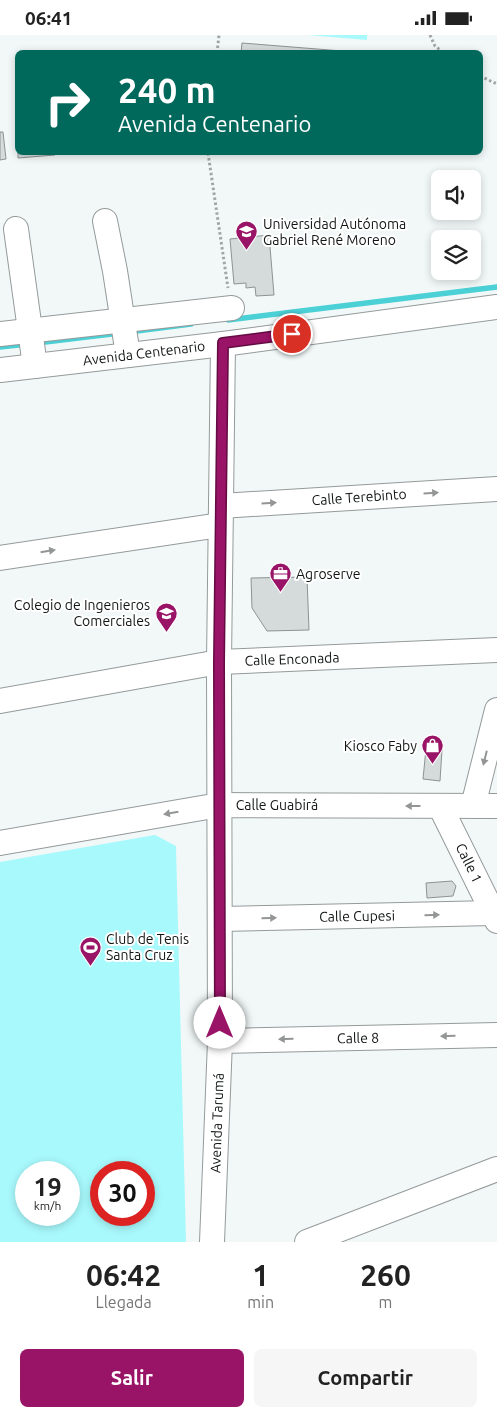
<!DOCTYPE html>
<html lang="es">
<meta charset="utf-8">
<style>
:root{--surface:#fff;--page:#f6f6f6;--text:#222;--muted:#767676;--accent:#991366}
body{margin:0;font-family:Ubuntu,sans-serif;background:var(--page);color:var(--text);height:100vh;display:flex;flex-direction:column;font-size:19px;white-space:nowrap}
*{box-sizing:border-box;margin:0}
p{font-size:16px;color:var(--muted)}
.icon{flex:none;width:28px;height:28px;fill:none;stroke:currentColor;stroke-width:2;stroke-linecap:round;stroke-linejoin:round}
.map{position:relative;height:1207px;overflow:hidden}
.drawer{display:flex;flex-direction:column;background:var(--surface);flex:1}
.drawer>*{flex:none}
.hud{position:absolute;left:15px;top:15px;width:468px;height:105px;border-radius:8px;box-shadow:0 2px 8px #0003;background:#00695c;color:#fff;overflow:hidden}
.buttons{position:absolute;left:431px;top:135px;display:grid;gap:10px}
.buttons a{display:grid;place-items:center;width:50px;height:50px;border-radius:8px;background:var(--surface);box-shadow:0 2px 8px #0003;font-size:25px}
.speed{position:absolute;left:15px;top:1126px;display:flex;gap:10px;font-size:25px;font-weight:700;text-align:center}
.speed>*{display:grid;place-content:center;width:65px;height:65px;border-radius:50%;background:var(--surface);box-shadow:0 2px 8px #0003;line-height:1}
.speed small{font-size:12px;font-weight:400}
.speed .limit{border:8px solid #d22;background:#fff;color:#111}
.pin{position:absolute;display:grid;place-items:center;width:42px;height:42px;color:#fff;margin:-21px;border:2px solid #fff;border-radius:50%;box-shadow:0 1px 5px #0007}
.me{position:absolute;width:55px;margin:-28px;rotate:0deg;stroke-linejoin:round;filter:drop-shadow(0 0 4px #0008)}
.turn{display:flex;align-items:center;gap:18px;height:105px;padding:0 20px;font-size:22px}
.turn .icon{width:65px;height:65px;stroke-width:2.5}
.turn b{display:block;font-size:35px;line-height:42px}
.eta{display:flex;justify-content:space-evenly;align-items:center;height:85px;text-align:center}
.eta b{font-size:30px;font-weight:600;line-height:35px}
.action{display:flex;gap:10px;margin-top:auto;padding:10px 20px}
.action a{flex:1;height:58px;border-radius:8px;background:var(--accent);color:#fff;font-size:20px;font-weight:600;line-height:58px;text-align:center}
.action a+a{background:var(--page);color:var(--text)}
.status{display:flex;justify-content:space-between;align-items:center;height:35px;padding:0 25px;background:var(--surface);direction:ltr}
.status svg{height:14px;fill:currentColor}
.map>svg:first-child{display:block}
</style>
<div class="status"><b>06:41</b><svg viewBox="0 0 49 12"><path d="M0 12V9h3v3zM5 12V6h3v6zM10 12V3h3v9zM15 12V0h3v12zM26 1h20v11H26zM47 4h2v5h-2z"/></svg></div>
<div class="map">
<svg width="497" height="1207" viewBox="0 0 497 1207">
<rect width="100%" height="100%" fill="#f2f8f8"/>
<g fill="#a8f9fc" fill-rule="evenodd">
<path d="M308 0H367V5Z"/>
<path d="M155 800 176 811 186 1207H0V827ZM26 1138H69V1180H26ZM101 1138H144V1180H101Z"/>
</g>
<g fill="none" stroke-linecap="round" stroke-linejoin="round">
<g stroke="#4bd0d6" stroke-width="5.5">
<path d="M228 285 497 252"/>
<path d="M129 297 191 289"/>
<path d="M37 308 120 298"/>
<path d="M0 312 28 309"/>
</g>
</g>
<g fill="#d5dbdb" stroke="#8d9293">
<path d="M242 8 342 16V18H241Z"/>
<path d="M0 97H3L6 124 0 125Z"/>
<path d="M18 118H54L55 120 18 123Z"/>
<path d="M269 200 274 260 256 261 255 252 246 253V248L234 249 230 204Z"/>
<path d="M307 542 309 595 267 596 252 573 251 543Z"/>
<path d="M426 714 442 715 440 746 423 744Z"/>
<path d="M452 846 456 851 453 861 427 863 426 848Z"/>
</g>
<g fill="none" stroke-linecap="round" stroke-linejoin="round">
<defs>
<g id="minor">
<path d="M105 186 115 236 128 320"/>
<path d="M16 194 35 331"/>
<path d="M0 299 232 273"/>
<path d="M0 335 223 309 497 272"/>
<path d="M221 471 497 454"/>
<path d="M0 523 220 490"/>
<path d="M0 666 219 627 497 615"/>
<path d="M440 771 497 886"/>
<path d="M473 771 497 675"/>
<path d="M0 808 219 770 497 771"/>
<path d="M221 884 493 878"/>
<path d="M220 1006 497 1000"/>
<path d="M212 1207 220 1006 219 627 223 309"/>
<path d="M307 1207 497 1134"/>
</g>
</defs>
<use href="#minor" stroke="#949a9a" stroke-width="26"/>
<g stroke="#a0a5a5" stroke-width="3" stroke-dasharray="2.5 2.5" stroke-linecap="butt">
<path d="M430 0 435 11 444 18"/>
<path d="M217 18 219 0"/>
<path d="M480 41 497 49"/>
<path d="M208 118 228 253"/>
</g>
<use href="#minor" stroke="#fff" stroke-width="24"/>
</g>
<defs><path id="oneway-solid" d="M-6-.8H1V-3.2L6.5 0L1 3.2V.8H-6Z" transform="scale(1.25)"/></defs>
<g fill="#949696">
<use href="#oneway-solid" transform="translate(431 458) rotate(-4)"/>
<use href="#oneway-solid" transform="translate(269 468) rotate(-4)"/>
<use href="#oneway-solid" transform="translate(48 516) rotate(-9)"/>
<use href="#oneway-solid" transform="translate(485 723) rotate(104)"/>
<use href="#oneway-solid" transform="translate(413 771) rotate(-180)"/>
<use href="#oneway-solid" transform="translate(171 778) rotate(170)"/>
<use href="#oneway-solid" transform="translate(432 880) rotate(-1)"/>
<use href="#oneway-solid" transform="translate(269 883) rotate(-1)"/>
<use href="#oneway-solid" transform="translate(448 1001) rotate(179)"/>
<use href="#oneway-solid" transform="translate(286 1004) rotate(179)"/>
</g>
<g fill="none" stroke-linecap="round" stroke-linejoin="round">
<defs>
<path id="route" d="M220 988 219 627 223 308 292 299"/>
</defs>
<use href="#route" stroke="#630c42" stroke-width="12"/>
<use href="#route" stroke="#991366" stroke-width="9"/>
</g>
<defs>
<symbol id="university-pin" viewBox="-11 -11 22 30"><path d="M0 17L-7.5 6A9.5 9.5 0 1 1 7.5 6Z" fill="#991366" stroke="#fff"/><path d="M0-5L7-2L0 1L-7-2ZM-4 1L0 2.5L4 1V4Q0 6-4 4Z" fill="#fff"/></symbol>
<symbol id="office-pin" viewBox="-11 -11 22 30"><path d="M0 17L-7.5 6A9.5 9.5 0 1 1 7.5 6Z" fill="#991366" stroke="#fff"/><path d="M-6-3h4V-5.5h4V-3h4V5H-6ZM-1-4.5V-3h2v-1.5ZM-6 0V1H6V0Z" fill="#fff"/></symbol>
<symbol id="school-pin" viewBox="-11 -11 22 30"><path d="M0 17L-7.5 6A9.5 9.5 0 1 1 7.5 6Z" fill="#991366" stroke="#fff"/><path d="M0-5L7-2L0 1L-7-2ZM-4 1L0 2.5L4 1V4Q0 6-4 4Z" fill="#fff"/></symbol>
<symbol id="shop-pin" viewBox="-11 -11 22 30"><path d="M0 17L-7.5 6A9.5 9.5 0 1 1 7.5 6Z" fill="#991366" stroke="#fff"/><path d="M-5-2.5h2.3a2.7 3.5 0 0 1 5.4 0H5L5.5 6h-11ZM-1.5-2.5h3a1.5 2.3 0 0 0-3 0Z" fill="#fff"/></symbol>
<symbol id="stadium-pin" viewBox="-11 -11 22 30"><path d="M0 17L-7.5 6A9.5 9.5 0 1 1 7.5 6Z" fill="#991366" stroke="#fff"/><path d="M0-5a6.5 5 0 1 0 0 10a6.5 5 0 1 0 0-10ZM-3.5-1.8h7v3.6h-7Z" fill="#fff"/></symbol>
</defs>
<g fill-rule="evenodd">
<use href="#university-pin" x="234" y="184" width="25" height="34"/>
<use href="#office-pin" x="268" y="526" width="25" height="34"/>
<use href="#school-pin" x="154" y="566" width="25" height="34"/>
<use href="#shop-pin" x="420" y="698" width="25" height="34"/>
<use href="#stadium-pin" x="78" y="900" width="25" height="34"/>
</g>
<g text-anchor="middle" dominant-baseline="central" stroke-width="4" stroke-linejoin="round" paint-order="stroke">
<g font-size="14" fill="#121515" stroke="#fff" text-anchor="start">
<text x="263" y="189">Universidad Autónoma<tspan x="263" dy="16">Gabriel René Moreno</tspan></text>
<text x="296" y="539">Agroserve</text>
<text x="150" y="570" text-anchor="end">Colegio de Ingenieros<tspan x="150" dy="16">Comerciales</tspan></text>
<text x="417" y="711" text-anchor="end">Kiosco Faby</text>
<text x="106" y="904">Club de Tenis<tspan x="106" dy="16">Santa Cruz</tspan></text>
</g>
<g font-size="14" fill="#121515" stroke="#fff">
<text transform="translate(144 318) rotate(-7)">Avenida Centenario</text>
<text transform="translate(359 462) rotate(-4)">Calle Terebinto</text>
<text transform="translate(292 624) rotate(-2)">Calle Enconada</text>
<text x="277" y="770">Calle Guabirá</text>
<text transform="translate(469 828) rotate(64)">Calle 1</text>
<text transform="translate(357 881) rotate(-1)">Calle Cupesi</text>
<text transform="translate(358 1003) rotate(-1)">Calle 8</text>
<text transform="translate(217 1088) rotate(-88)">Avenida Tarumá</text>
</g>
</g>
</svg>
<div class="buttons">
<a><svg class="icon" aria-label="sound" viewBox="0 0 24 24"><path d="M4 9h4l5-4v14l-5-4H4zM17 9q2 3 0 6"/></svg></a>
<a><svg class="icon" aria-label="layers" viewBox="0 0 24 24"><path d="M12 4l9 5-9 5-9-5zM3 14l9 5 9-5"/></svg></a>
</div>
<div class="speed"><div>19<small>km/h</small></div><div class="limit">30</div></div>
<div class="pin" style="left:292px;top:299px;background:#d93025"><svg class="icon" aria-label="arrive" viewBox="0 0 24 24"><path d="M6 21V4h12l-3 4 3 4H6"/></svg></div>
<svg class="me" style="left:220px;top:988px" viewBox="-20 -20 40 40"><circle r="19" fill="#fff"/><path d="M0-13L10 11 0 6-10 11z" fill="#991366"/></svg>
<div class="hud">
<div class="turn"><svg class="icon" aria-label="right" viewBox="0 0 24 24"><path d="M7 20v-9h11M14 6l5 5-5 5"/></svg><div><b>240 m</b>Avenida Centenario</div></div>
</div>
</div>
<section class="drawer">
<div class="eta">
<div><b>06:42</b><p>Llegada</p></div>
<div><b>1</b><p>min</p></div>
<div><b>260</b><p>m</p></div>
</div>
<div class="action"><a>Salir</a><a>Compartir</a></div>
</section>
